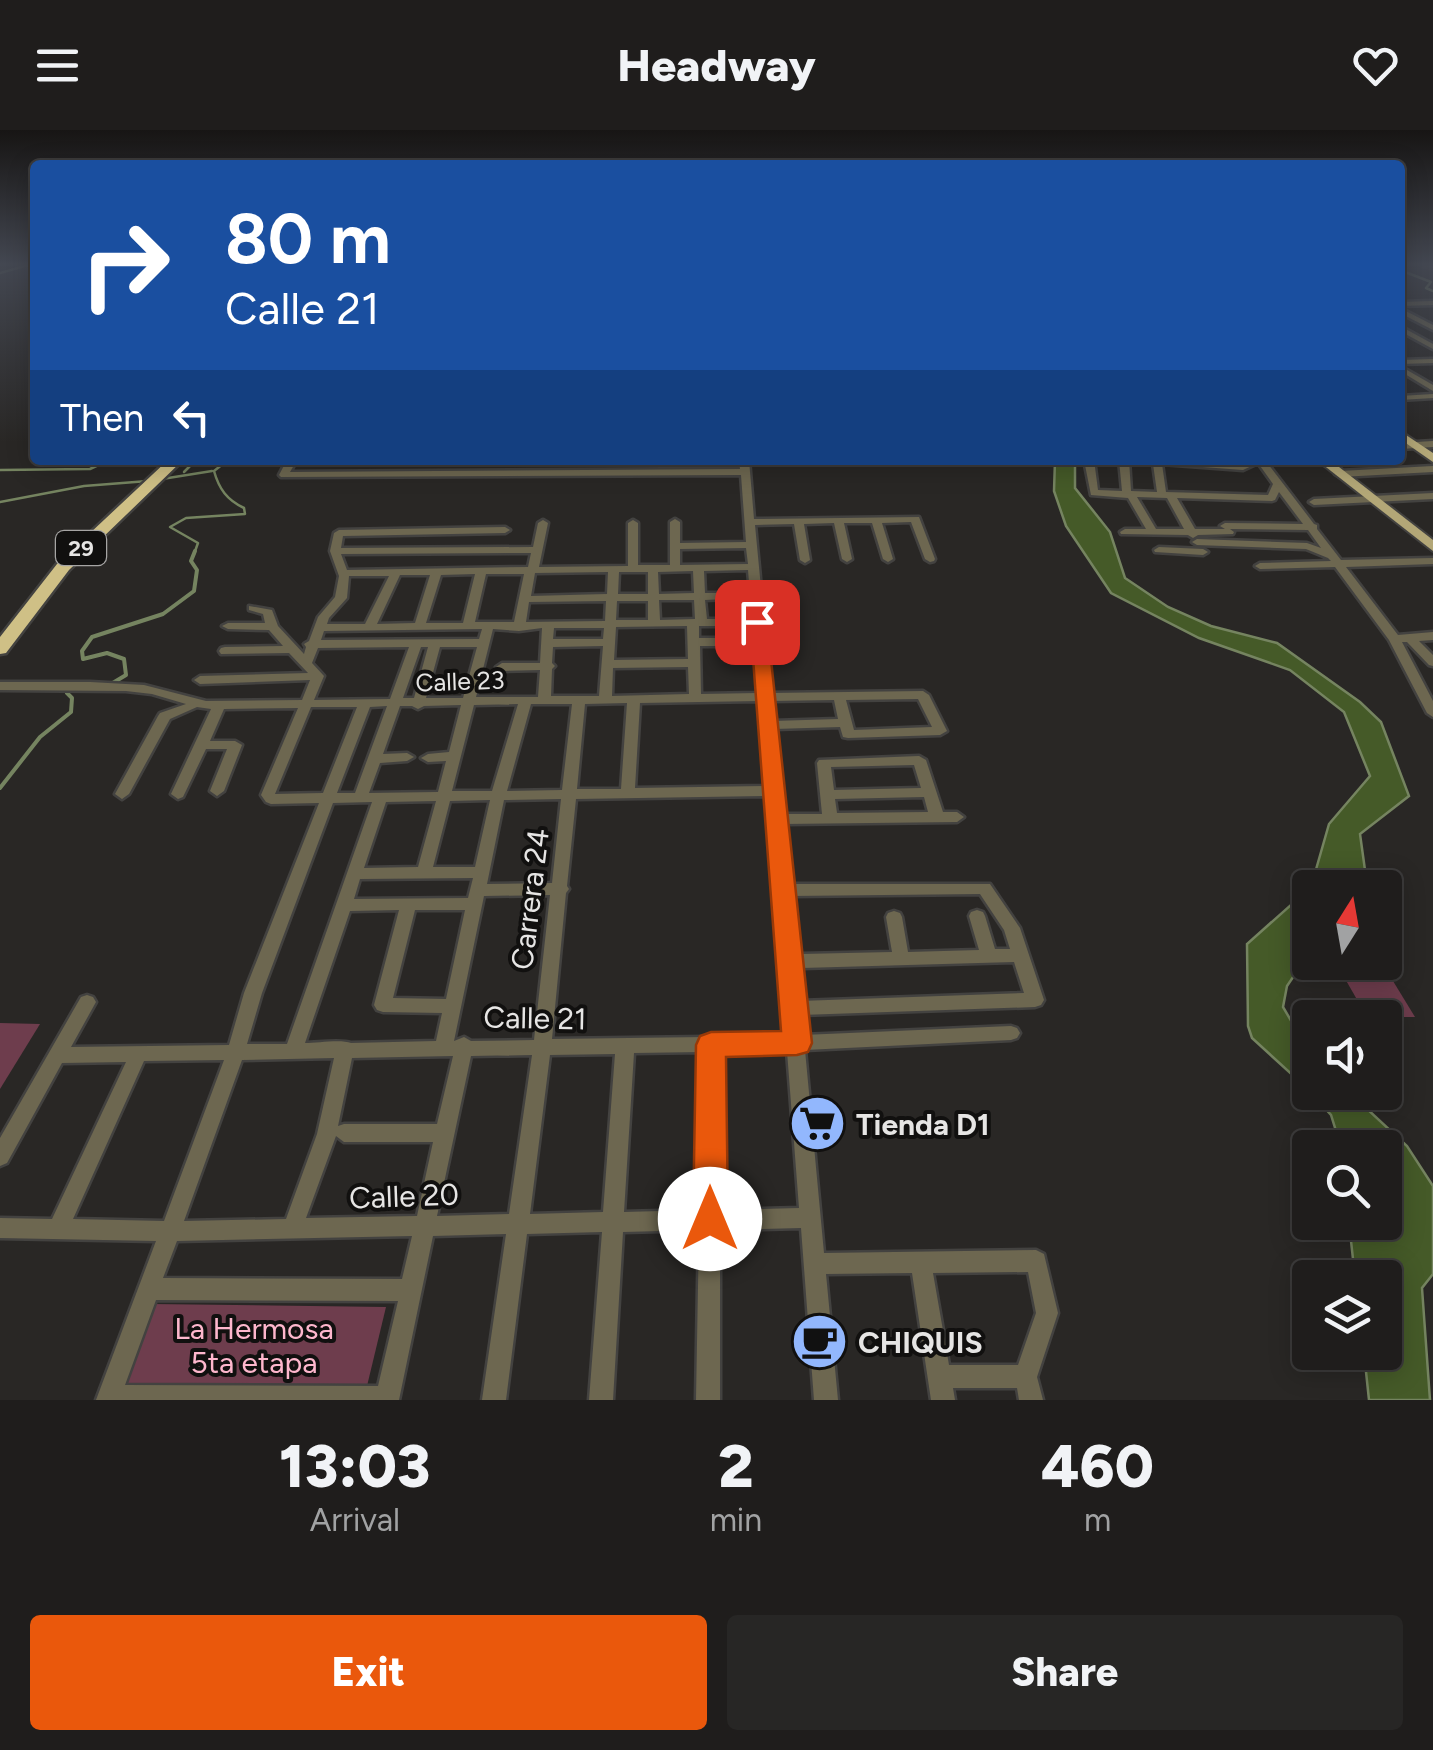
<!DOCTYPE html>
<style>
:root{--surface:#1f1d1c;--page:#272625;--text:#f1f3f6;--muted:#a1a2a3;--line:#3c3b3b;--accent:#ea580c}
body{margin:0;font-family:Figtree,sans-serif;background:var(--page);color:var(--text);height:100vh;display:flex;flex-direction:column;font-size:38px;white-space:nowrap}
*{box-sizing:border-box;margin:0}
p{font-size:32px;color:var(--muted)}
.icon{flex:none;width:55px;height:55px;fill:none;stroke:currentColor;stroke-width:2;stroke-linecap:round;stroke-linejoin:round}
.map{position:relative;height:1270px;overflow:hidden}
.details{display:flex;flex-direction:column;background:var(--surface);flex:1}
.details>*{flex:none}
.hud{position:absolute;left:30px;top:30px;width:1375px;height:305px;border-radius:10px;box-shadow:0 5px 25px #0003,0 0 0 2px var(--line);background:#1a4fa0;color:#fff;overflow:hidden}
.needle{width:65px;rotate:11deg}
.fabs{position:absolute;left:1292px;top:740px;display:grid;gap:20px}
.fabs a{display:grid;place-items:center;width:110px;height:110px;border-radius:10px;background:var(--surface);box-shadow:0 5px 25px #0003,0 0 0 2px var(--line);font-size:50px}
.pin{position:absolute;display:grid;place-items:center;width:85px;height:85px;color:#fff;margin:-42px;border-radius:20px;box-shadow:0 5px 15px #0006}
.me{position:absolute;width:110px;margin:-55px;rotate:0deg;stroke-linejoin:round;filter:drop-shadow(0 0 8px #0008)}
.turn{display:flex;align-items:center;gap:35px;height:210px;padding:0 30px;font-size:45px}
.turn .icon{width:130px;height:130px;stroke-width:2.5}
.turn b{display:block;font-size:70px;line-height:85px}
.then{display:flex;align-items:center;height:95px;padding:0 30px;background:#0003;gap:20px;font-size:38px}
.eta{display:flex;justify-content:space-evenly;align-items:center;height:170px;text-align:center}
.eta b{font-size:60px;font-weight:800;line-height:70px}
.cta{display:flex;gap:20px;margin-top:auto;padding:20px 30px}
.cta a{flex:1;height:115px;border-radius:10px;background:var(--accent);color:#fff;font-size:40px;font-weight:800;line-height:115px;text-align:center}
.cta a+a{background:var(--page);color:var(--text)}
header{display:flex;justify-content:space-between;align-items:center;height:130px;padding:0 30px;background:var(--surface);font-size:45px;font-weight:800}
.map>svg:first-child{display:block}
</style>
<header><svg class="icon" aria-label="menu" viewBox="0 0 24 24"><path d="M4 6h16M4 12h16M4 18h16"/></svg>Headway<svg class="icon" aria-label="heart" viewBox="0 0 24 24"><path d="M12 20l-8-8c-3-5 5-10 8-4 3-6 11-1 8 4z"/></svg></header>
<div class="map">
<svg width="1433" height="1270" viewBox="0 0 1433 1270">
<rect width="100%" height="100%" fill="#292725"/>
<g fill="#6e3d4d">
<path d="M1336 833H1382L1415 887H1367Z"/>
<path d="M0 893 40 894 0 959Z"/>
<path d="M151 1174 386 1177 367 1256 123 1257Z"/>
</g>
<g fill="#455a28" stroke="#758460" stroke-width="2.5">
<path d="M1055 330H1075V358L1110 402 1125 448 1168 477 1211 496 1277 513 1360 572 1381 592 1409 666 1360 704 1365 740 1353 757H1311L1329 694 1370 646 1344 582 1290 540 1199 508 1111 463 1066 396 1054 361Z"/>
<path d="M1310 758V822L1287 856 1283 877 1310 923V961L1252 908 1248 896 1247 814Z"/>
<path d="M1311 963H1350L1407 1016 1433 1056V1144L1422 1158 1430 1270H1369L1364 1223 1385 1222V1148L1355 1147 1349 1093 1385 1092V1018L1341 1017 1331 985Z"/>
</g>
<g fill="none" stroke-linecap="round" stroke-linejoin="round">
<g stroke="#758460" stroke-width="2.5">
<path d="M1400 140 1431 152 1426 158 1433 161"/>
<path d="M0 143 28 135"/>
<path d="M35 145 31 156 35 158"/>
<path d="M184 330 192 334 184 342"/>
<path d="M0 340 90 339 109 330"/>
<path d="M162 349 212 341"/>
<path d="M0 372 84 356 148 351"/>
<path d="M194 424 198 413 170 397 186 388 245 384 244 378C227 370 219 359 214 341L228 330"/>
</g>
<g stroke="#758460" stroke-width="4">
<path d="M111 554 126 545 124 529 107 523 83 529 82 521 92 507 163 484 194 461 197 440 191 431 195 421"/>
<path d="M0 658 40 607 71 582 72 568 67 563 73 558"/>
</g>
<defs>
<g id="minor">
<path d="M1422 135H1433V138L1423 136Z"/>
<path d="M1433 171V175L1400 176V172Z"/>
<path d="M1400 178 1433 195V200L1400 183Z"/>
<path d="M1400 196 1433 214V219L1400 201Z"/>
<path d="M1433 229V233L1400 234V230Z"/>
<path d="M1400 236 1433 255V261L1400 241Z"/>
<path d="M1433 264V268L1400 270V266Z"/>
<path d="M1433 311V317L1400 319V313Z"/>
<path d="M287 330H297L290 342 740 339 739 330H749L754 389 919 387 935 429 934 431 930 432 925 429 911 392 882 393 893 429 888 432 883 429 872 393H844L852 429 847 432 842 429 834 393 804 394 810 430 805 433 800 430 794 394 755 395 771 563 923 561 929 565 947 601 940 605 848 608 843 607 840 597 774 599 782 684H822L817 633 819 630 919 626 926 630 943 682H957L964 687 957 692 783 694 789 754H990L1020 798 1044 870 1041 875 1035 877 801 885 803 905 1011 896 1017 898 1020 903 1017 908 1011 910 805 920 824 1123 1036 1120 1044 1124 1058 1183 1037 1247 1043 1270H1019L1017 1258H953L955 1270H931L912 1143 826 1144 838 1270H814L801 1098 720 1100V1270H696L699 1100 623 1102 613 1270H589L602 1102 527 1104 506 1270H482L506 1104 433 1106 399 1270H96L156 1111 0 1108V1088L52 1089 126 932 62 933 7 1033 0 1036V1008L81 867 87 865 93 867 96 872 71 917 229 915 244 863 319 673 271 674 266 672 261 665 298 578 224 579 210 611H235L242 615 224 661 217 666 210 661 227 619H206L183 667 178 669 171 664 211 579 197 577 170 589 129 664 122 669 115 664 158 586 160 583 186 574 152 564 126 561 0 560V552H90L144 555 206 571 302 570 310 550 200 554 194 550 200 546 308 543 289 523 221 524 219 521 221 518 225 517 283 516 269 500 228 499 222 496 228 493H265L263 484 249 480V476L272 480 278 496 304 524 306 517 304 514 309 511 318 487 335 467 339 446 330 421 334 403 339 400 505 397 510 400 505 403 343 406 341 418 533 417 538 393 543 390 548 393 539 437 628 436V393L633 390 638 393V435H670V392L675 389 680 392V413L746 412 741 345 281 347 279 345ZM746 418 748 434 680 435V419ZM531 423 528 437 347 440 341 424ZM748 440 752 489H707L705 470 727 469 733 466 727 463H705L704 441ZM693 441 694 463 659 464 658 442ZM608 442 607 464 531 466 535 443ZM619 442H648V464H618ZM475 444 463 493H426L441 445ZM486 444H524L514 492H475ZM400 445H430L415 493 377 494ZM349 446H389L365 494H327L329 488 347 468ZM659 470H694L695 489 660 490ZM606 471 605 491 526 492 529 472ZM617 471H648V490H616ZM687 496 688 529 614 530 616 497ZM699 496H753L754 508H699ZM542 498 540 533H502L496 537 502 541 540 540 538 567H476L493 499 519 501ZM554 498H604L603 509H553ZM482 499 479 509 321 510 324 501ZM603 516 599 566H551L552 539 555 536 552 533 553 517ZM700 516H754L758 563 701 564ZM409 517 390 569 314 570 324 546 312 533 318 518ZM421 517H428L414 568H403ZM440 517H477L463 568H426ZM688 537 689 564 612 566 613 538ZM918 569 932 597 854 600 846 570ZM834 570 838 589 773 591 771 571ZM759 571 765 656 635 658 640 573ZM627 573 621 659H577L585 574ZM518 574 492 661H452L474 575ZM531 574H572L562 660 507 661ZM461 575 449 622 428 624 421 628 428 632 446 631 438 662 369 663 380 633 407 631 414 627 407 623 383 624 400 576H412L418 579 424 576ZM387 576 355 663H337L370 577ZM311 577H357L323 663 275 664ZM914 635 921 658 834 660 831 637ZM766 666 785 906 552 909 566 763 569 759 567 756 576 669ZM924 667 928 682 837 683 835 669ZM561 669 552 753 487 754 504 670ZM490 670 475 737H433L450 671ZM436 671 418 737 364 738 386 672ZM372 672 287 914H247L262 863 333 673ZM473 748 468 768 354 769 360 749ZM980 764 1004 800 1010 819H995L985 786 983 782 977 780 971 782 969 786 979 820 908 822 902 787 900 783 894 781 888 783 886 787 892 822 802 824 796 827 790 766ZM550 765 534 910 471 911 464 907 454 911 484 766ZM399 780 374 875 377 880 383 882 442 883 436 911 351 913C341 909 317 913 305 913L350 781ZM415 780H465L446 869 393 868ZM1014 832 1024 863 800 871 797 836 802 838ZM787 921 799 1078 720 1080V922ZM702 922 699 1080 624 1082 634 923ZM615 924 603 1082 530 1084 550 925ZM532 925 509 1084 437 1086 471 926ZM453 926 437 994H344L338 996 352 928ZM334 928 317 1004 286 1089 184 1091 242 930ZM224 930 164 1091 73 1089 144 931ZM336 1006 344 1012H433L417 1086 306 1088ZM412 1106 402 1149 163 1148 177 1111ZM1028 1142 1036 1183 1018 1235H949L933 1143ZM156 1170 398 1171 378 1256 125 1255Z"/>
<path d="M1084 330H1094L1098 360 1122 361 1119 330H1129L1131 361 1157 362 1153 334 1136 330H1181L1242 334 1250 330H1265L1314 394 1317 395V399L1341 430 1433 428V434L1346 437 1398 505 1433 502V510L1419 511 1433 525V536L1429 535 1407 512H1402L1433 571V587L1427 583 1389 510 1335 437 1260 439 1255 436 1260 433 1331 431 1328 428 1306 419 1197 415 1192 412 1197 409 1307 413 1321 418 1308 400 1230 399 1234 402 1233 404 1198 405 1193 408 1188 405 1121 404 1120 402 1125 399H1146L1128 368 1091 365ZM1258 333 1273 354 1268 365 1166 362 1162 334 1243 340ZM1279 362 1303 394 1225 393 1220 396 1225 399H1195L1177 368 1272 371 1275 370ZM1137 367 1167 368 1184 399H1156Z"/>
<path d="M1433 336V342L1340 347 1335 344 1340 341Z"/>
<path d="M1433 363V369L1314 375 1309 372 1314 369Z"/>
<path d="M1159 417 1203 419 1208 422 1203 425 1155 422 1154 420Z"/>
</g>
<g id="major">
<path d="M1400 301 1433 323V332L1400 309Z"/>
<path d="M1317 330H1330L1433 410V421Z"/>
</g>
<path id="highway" d="M168 330H183L69 440 6 523 0 524V507L57 434Z"/>
</defs>
<use href="#minor" stroke="#434240" stroke-width="5"/>
<use href="#major" stroke="#434240" stroke-width="4"/>
<use href="#highway" stroke="#434240" stroke-width="5"/>
<use href="#minor" fill="#6d6750" fill-rule="evenodd"/>
<use href="#major" fill="#b3a777" fill-rule="evenodd"/>
<use href="#highway" fill="#cfc086" fill-rule="evenodd"/>
</g>
<linearGradient id="sky" x2="0" y2="1"><stop stop-color="#171514"/><stop offset="0.43" stop-color="#434751"/><stop offset="1" stop-color="#434751" stop-opacity="0"/></linearGradient>
<rect width="1433" height="312" fill="url(#sky)"/>
<path fill="#ea580c" stroke="#983908" stroke-width="2.5" d="M750 488 767 492 812 913 808 922 797 925 726 927 728 1089 723 1101 710 1105 698 1101 693 1089 696 915 700 906 711 902 781 901Z"/>
<defs>
<symbol id="supermarket-disc" viewBox="-11 -11 22 22"><circle r="9.5" fill="#92b7fd" stroke="#11100f"/><path d="M-6-5.5h2.5l.6 2H6L4.5 2H-2.5L-4.4-4H-6ZM-1.5 3.2a1.3 1.3 0 1 0 .1 0ZM3 3.2a1.3 1.3 0 1 0 .1 0Z" fill="#111"/></symbol>
<symbol id="cafe-disc" viewBox="-11 -11 22 22"><circle r="9.5" fill="#92b7fd" stroke="#11100f"/><path d="M-5.5-4.5H6V0H3Q3 3.5 0 3.5H-2.5Q-5.5 3.5-5.5 0ZM3-3.2v2h1.7v-2ZM-6 4.5H4V6H-6Z" fill="#111"/></symbol>
</defs>
<g fill-rule="evenodd">
<use href="#supermarket-disc" x="786" y="962" width="63" height="63"/>
<use href="#cafe-disc" x="788" y="1180" width="63" height="63"/>
</g>
<g text-anchor="middle" dominant-baseline="central" stroke-width="8" stroke-linejoin="round" paint-order="stroke">
<rect fill="#11100f" stroke="#a6a5a4" stroke-width="2.5" x="56" y="401" width="50" height="34" rx="8"/>
<g font-size="22" font-weight="bold" fill="#e6e5e4">
<text x="81" y="418">29</text>
</g>
<g font-size="25" fill="#e6e5e4" stroke="#11100f">
<text transform="translate(460 551) rotate(-2)">Calle 23</text>
</g>
<g font-size="30" fill="#e6e5e4" stroke="#11100f">
<text transform="translate(530 769) rotate(-83)">Carrera 24</text>
<text transform="translate(535 888) rotate(1)">Calle 21</text>
<text transform="translate(404 1066) rotate(-2)">Calle 20</text>
</g>
<g font-size="30" font-weight="bold" fill="#e6e5e4" stroke="#11100f" text-anchor="start">
<text x="856" y="994">Tienda D1</text>
<text x="858" y="1212">CHIQUIS</text>
</g>
<g font-size="30" fill="#feb7cd" stroke="#11100f">
<text x="254" y="1198">La Hermosa<tspan x="254" dy="34">5ta etapa</tspan></text>
</g>
</g>
</svg>
<div class="fabs">
<a><svg class="needle" viewBox="-14 -14 28 28"><path d="M0-13l5 13h-10z" fill="#e53935"/><path d="M0 13l5-13h-10z" fill="#a1a2a3"/></svg></a>
<a><svg class="icon" aria-label="sound" viewBox="0 0 24 24"><path d="M4 9h4l5-4v14l-5-4H4zM17 9q2 3 0 6"/></svg></a>
<a><svg class="icon" aria-label="search" viewBox="0 0 24 24"><circle cx="10" cy="10" r="6"/><path d="M15 15l6 6"/></svg></a>
<a><svg class="icon" aria-label="layers" viewBox="0 0 24 24"><path d="M12 4l9 5-9 5-9-5zM3 14l9 5 9-5"/></svg></a>
</div>
<div class="pin" style="left:757px;top:492px;background:#d93025"><svg class="icon" aria-label="arrive" viewBox="0 0 24 24"><path d="M6 21V4h12l-3 4 3 4H6"/></svg></div>
<svg class="me" style="left:710px;top:1089px" viewBox="-20 -20 40 40"><circle r="19" fill="#fff"/><path d="M0-13L10 11 0 6-10 11z" fill="#ea580c"/></svg>
<div class="hud">
<div class="turn"><svg class="icon" aria-label="right" viewBox="0 0 24 24"><path d="M7 20v-9h11M14 6l5 5-5 5"/></svg><div><b>80 m</b>Calle 21</div></div>
<div class="then">Then<svg class="icon" aria-label="left" viewBox="0 0 24 24"><path d="M17 20v-9H6M10 6l-5 5 5 5"/></svg></div>
</div>
</div>
<section class="details">
<div class="eta">
<div><b>13:03</b><p>Arrival</p></div>
<div><b>2</b><p>min</p></div>
<div><b>460</b><p>m</p></div>
</div>
<div class="cta"><a>Exit</a><a>Share</a></div>
</section>
